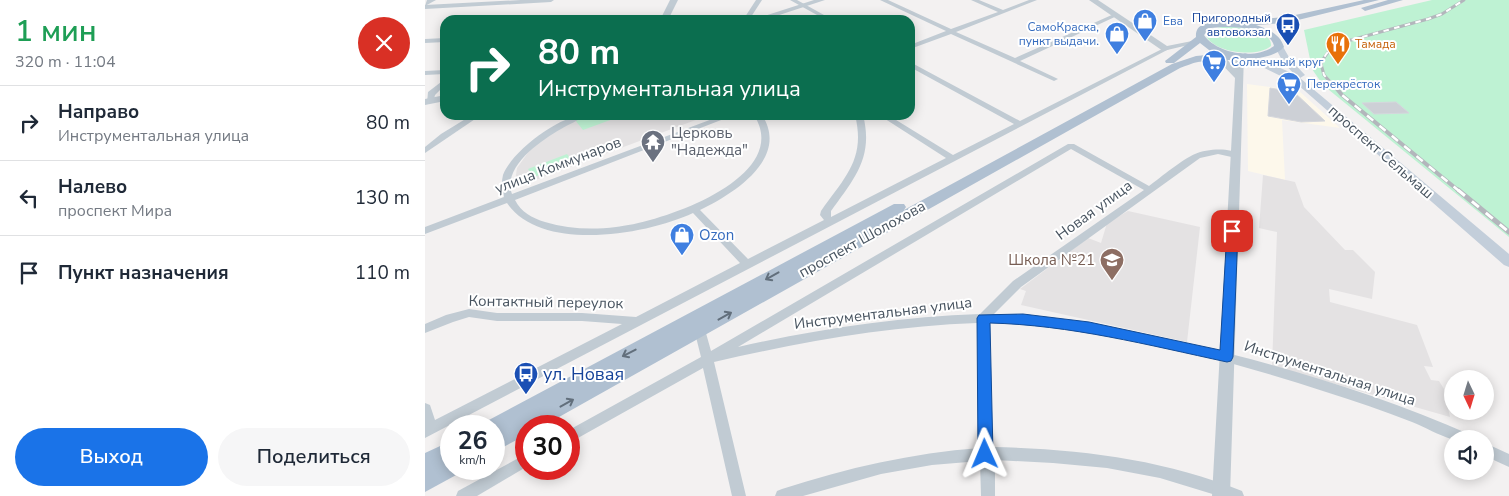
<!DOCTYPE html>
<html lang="ru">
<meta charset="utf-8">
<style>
:root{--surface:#fff;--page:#f6f6f7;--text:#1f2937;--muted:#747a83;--line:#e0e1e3;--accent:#1a73e8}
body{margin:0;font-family:"Nunito Sans",sans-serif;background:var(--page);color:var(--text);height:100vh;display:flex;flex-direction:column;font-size:19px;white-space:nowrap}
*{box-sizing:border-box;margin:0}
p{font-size:16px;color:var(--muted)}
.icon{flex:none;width:28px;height:28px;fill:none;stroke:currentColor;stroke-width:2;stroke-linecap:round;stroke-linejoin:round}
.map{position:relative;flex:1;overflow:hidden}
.drawer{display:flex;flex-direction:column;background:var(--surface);width:425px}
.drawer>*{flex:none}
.banner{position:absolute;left:15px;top:15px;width:475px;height:105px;border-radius:15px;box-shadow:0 2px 12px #0003;background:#0b6e4f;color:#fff;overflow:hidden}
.needle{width:32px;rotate:176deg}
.controls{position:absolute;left:1019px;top:370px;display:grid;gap:10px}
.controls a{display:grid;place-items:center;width:50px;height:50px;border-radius:50%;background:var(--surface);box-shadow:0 2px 12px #0003;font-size:25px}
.speed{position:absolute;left:15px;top:415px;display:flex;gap:10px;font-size:25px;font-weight:700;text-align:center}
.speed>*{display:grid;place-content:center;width:65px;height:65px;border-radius:50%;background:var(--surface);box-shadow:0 2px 12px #0003;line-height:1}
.speed small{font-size:12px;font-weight:400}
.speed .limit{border:8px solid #d22;background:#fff;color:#111}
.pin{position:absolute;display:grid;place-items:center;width:42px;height:42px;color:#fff;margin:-21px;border-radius:10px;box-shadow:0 2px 8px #0006}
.me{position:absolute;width:55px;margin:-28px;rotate:359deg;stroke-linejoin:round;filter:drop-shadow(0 0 4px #0008)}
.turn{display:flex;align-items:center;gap:18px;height:105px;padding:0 15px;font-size:22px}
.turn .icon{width:65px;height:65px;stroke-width:2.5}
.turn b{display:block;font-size:35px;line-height:42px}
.round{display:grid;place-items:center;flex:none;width:52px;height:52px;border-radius:26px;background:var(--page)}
.overview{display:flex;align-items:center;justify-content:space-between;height:85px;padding:0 15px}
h1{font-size:30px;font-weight:600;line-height:38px;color:#1e9e55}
.action{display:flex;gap:10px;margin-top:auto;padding:10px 15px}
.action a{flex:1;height:58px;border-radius:30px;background:var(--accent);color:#fff;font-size:20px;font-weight:600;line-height:58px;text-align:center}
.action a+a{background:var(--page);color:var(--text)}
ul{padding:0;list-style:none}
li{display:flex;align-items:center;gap:15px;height:75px;padding:0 15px;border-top:1px solid var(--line)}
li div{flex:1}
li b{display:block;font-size:19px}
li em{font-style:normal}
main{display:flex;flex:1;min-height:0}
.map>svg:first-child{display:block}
</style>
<main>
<section class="drawer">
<div class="overview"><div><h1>1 мин</h1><p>320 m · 11:04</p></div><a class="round" style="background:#d93025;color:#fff"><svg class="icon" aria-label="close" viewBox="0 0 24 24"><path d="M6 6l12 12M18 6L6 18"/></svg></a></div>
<ul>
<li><svg class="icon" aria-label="right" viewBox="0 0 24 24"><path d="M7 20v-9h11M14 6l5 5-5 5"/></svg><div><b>Направо</b><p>Инструментальная улица</p></div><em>80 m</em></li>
<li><svg class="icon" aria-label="left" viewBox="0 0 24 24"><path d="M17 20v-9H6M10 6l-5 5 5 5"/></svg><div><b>Налево</b><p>проспект Мира</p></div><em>130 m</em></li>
<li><svg class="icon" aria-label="arrive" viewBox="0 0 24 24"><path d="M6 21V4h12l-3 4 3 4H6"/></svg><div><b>Пункт назначения</b></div><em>110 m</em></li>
</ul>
<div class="action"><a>Выход</a><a>Поделиться</a></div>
</section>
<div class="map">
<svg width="1084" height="496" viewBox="0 0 1084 496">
<rect width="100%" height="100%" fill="#f3f1f1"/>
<path fill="#fdf8eb" d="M822 84 874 91 915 128 857 120 860 180 823 171Z"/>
<g fill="#e4e2e3">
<path d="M158 115H284L89 188 92 168 107 147 141 123Z"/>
<path d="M838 175 870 182 879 207 920 250H928L950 272 947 299 904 289 905 302 992 325 1008 367 999 366 1006 380 1014 381 1019 389 1025 417 847 366 852 232 834 228Z"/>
<path d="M703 211 775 227 762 342 596 305 601 291 595 289 663 238 676 243 682 223Z"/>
</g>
<g fill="#bef2d3">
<path d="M1007 0H1084V237L898 85 887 69 879 30Z"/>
<path d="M802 26C813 27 848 30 846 46 832 58 790 53 781 36L787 29Z"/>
<path d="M165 115H199L158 130 150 120Z"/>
<path d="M142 154 149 163 109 177 103 169Z"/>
</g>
<g fill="#cdd0d6" stroke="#d5d7dd">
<path d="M845 88 869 92 900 121 876 122 843 116Z"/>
<path d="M971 102 984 113 949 114 937 103Z"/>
</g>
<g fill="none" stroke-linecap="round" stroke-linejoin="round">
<g fill="#c1cbd3" fill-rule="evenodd">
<path d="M96 0H129L126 2 0 9V5Z"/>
<path d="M331 0H337L324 20H318Z"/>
<path d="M365 0H372L408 20H401Z"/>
<path d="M455 0H463L526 29 573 12 546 0H554L578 10 604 0H612L531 32 590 58 689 14 694 15 595 61 631 78 633 79 629 81 526 34 485 49V45L521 31Z"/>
<path d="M20 38V42L0 43V39Z"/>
<path d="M739 48 744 49 0 438V403L5 405 10 420 197 324 157 321H72L44 317 28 322 0 333V324L21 315 44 309 72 313H157L211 317 315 263 268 213C221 235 116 253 82 203L0 234V227L79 197C77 190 76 183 78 175 87 151 135 115 160 115 153 121 144 124 136 129 115 141 77 167 87 194L298 115H309L90 200C96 212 107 218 120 222 143 229 167 230 191 227 235 223 369 178 329 115H337C365 158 309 194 275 210L323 259 399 220 395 215 396 211C420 177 441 159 430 115H438C449 157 429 179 406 211V217L521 158 454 115H463L528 155 589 124 485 67V62L595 121Z"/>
<path d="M20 70V74L0 75V71Z"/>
<path d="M20 79V85L10 95 8 103H2L3 92Z"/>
<path d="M47 115H56L0 153V147L16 134Z"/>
<path d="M643 144H649L724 186C736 177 758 159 770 154 782 149 805 147 815 155L811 158 793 154 775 158 596 287 569 314C635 315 699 328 764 344 860 366 955 395 1046 435L1048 439C1041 439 1031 440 1026 439 1013 435 1000 427 987 422 959 411 930 401 901 392 792 357 679 325 564 323L568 447C653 449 738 459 817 491L819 496H794L735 478 682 468 628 463 570 460V496H556L555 461 507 465 456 474 378 496H350L352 491 357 489C422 468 487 453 555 448L552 323C463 326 376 342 289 362L321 496H307L278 368 144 443V430L276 357 269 329 271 326 275 325 279 326 286 351ZM646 149 719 190 588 281 555 314C473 317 393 329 313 347Z"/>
<path d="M1060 443 1084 454V467L1060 456Z"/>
<path d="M101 454V467L52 496H31L33 491Z"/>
</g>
<g fill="#c1cbd3" fill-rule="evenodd">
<path d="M2 0H11L0 6Z"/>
<path d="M245 0H253L243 20H235Z"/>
<path d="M389 0H400L339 20H327Z"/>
<path d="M664 0H673L742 46 772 40 776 42 738 51Z"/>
<path d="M784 47H790L810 68 811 55 815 53 819 55 805 496H787L810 78 784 51Z"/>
<path d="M20 95V101L0 105V99Z"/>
</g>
<path fill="#c3ceda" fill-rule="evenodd" d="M854 44 857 45 865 59 880 75 875 78 1084 254V267L1079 265 872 84 815 56 820 53 823 54 869 74 858 62 850 47Z"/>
<g fill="#b0c0d1" fill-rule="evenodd">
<path d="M939 0H954L861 23 831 25C843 29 855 34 859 47 843 65 797 57 773 62 767 63 761 66 755 68L118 426H101V435L69 452V426H59L62 421 469 204H479L481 207 479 210 747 64 771 56 793 54 784 50 775 43 749 63H741L740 61 771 37C769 15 808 24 820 23 822 23 824 21 826 20L861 17ZM796 27C812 27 844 27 849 46 831 60 792 54 779 35L786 28Z"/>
<path d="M963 0H978L940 11 936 8Z"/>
<path d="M26 441V469H36L33 474 0 492V453Z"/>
</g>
<defs>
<path id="rail-far2" d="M908 85 899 75 896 64C900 54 905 48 915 43L1003 19 1017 14 1039 0"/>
<path id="rail-far1" d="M907 83 917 95 1034 191"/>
<path id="rail" d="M1033 190 1084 232"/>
</defs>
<use href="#rail-far2" stroke="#b3b6bc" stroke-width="3"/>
<use href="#rail-far1" stroke="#b3b6bc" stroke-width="4"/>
<use href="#rail" stroke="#b3b6bc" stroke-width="5"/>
<use href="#rail-far2" stroke="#fff" stroke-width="2" stroke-dasharray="5.5" stroke-linecap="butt"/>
<use href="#rail-far1" stroke="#fff" stroke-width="2.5" stroke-dasharray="8" stroke-linecap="butt"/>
<use href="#rail" stroke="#fff" stroke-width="3" stroke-dasharray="9" stroke-linecap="butt"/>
</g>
<defs><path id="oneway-shaft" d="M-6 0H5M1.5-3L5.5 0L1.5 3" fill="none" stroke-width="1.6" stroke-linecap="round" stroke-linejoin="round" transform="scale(1.25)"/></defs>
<g stroke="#626f7c">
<use href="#oneway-shaft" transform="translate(347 276) rotate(151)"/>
<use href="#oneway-shaft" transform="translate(300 316) rotate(-29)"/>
<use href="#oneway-shaft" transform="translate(204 353) rotate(153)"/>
<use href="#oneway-shaft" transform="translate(142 403) rotate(-29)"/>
</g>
<path fill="#1a73e8" stroke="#114b97" d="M807 227 813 231 808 357 806 361 802 362C723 345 645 325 565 323L568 454 566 459 560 461 555 459 553 454 552 318 554 315 598 314 664 322 795 350 802 231Z"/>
<defs>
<symbol id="shop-pin" viewBox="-11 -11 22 30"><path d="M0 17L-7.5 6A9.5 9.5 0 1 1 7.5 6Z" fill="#3f7fe0" stroke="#fff"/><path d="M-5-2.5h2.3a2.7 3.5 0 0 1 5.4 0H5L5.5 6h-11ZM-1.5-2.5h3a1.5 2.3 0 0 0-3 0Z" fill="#fff"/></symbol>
<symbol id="bus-pin" viewBox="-11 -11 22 30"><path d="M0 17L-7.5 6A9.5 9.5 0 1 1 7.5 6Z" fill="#1a4fb4" stroke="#fff"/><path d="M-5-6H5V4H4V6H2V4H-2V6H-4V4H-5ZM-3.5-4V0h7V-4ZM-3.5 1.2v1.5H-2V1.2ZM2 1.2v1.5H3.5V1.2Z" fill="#fff"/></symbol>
<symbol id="restaurant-pin" viewBox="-11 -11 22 30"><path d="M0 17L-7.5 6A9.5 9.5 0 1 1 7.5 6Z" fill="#e8710a" stroke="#fff"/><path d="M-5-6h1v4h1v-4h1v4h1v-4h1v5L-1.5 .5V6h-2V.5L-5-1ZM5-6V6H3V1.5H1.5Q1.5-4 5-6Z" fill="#fff"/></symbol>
<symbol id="supermarket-pin" viewBox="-11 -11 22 30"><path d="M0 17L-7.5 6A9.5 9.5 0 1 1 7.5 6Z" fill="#3f7fe0" stroke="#fff"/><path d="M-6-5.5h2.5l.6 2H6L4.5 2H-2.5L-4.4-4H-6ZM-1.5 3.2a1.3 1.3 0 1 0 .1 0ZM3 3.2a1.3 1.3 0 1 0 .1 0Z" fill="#fff"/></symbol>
<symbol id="temple-pin" viewBox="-11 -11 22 30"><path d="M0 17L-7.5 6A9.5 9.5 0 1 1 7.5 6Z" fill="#6b7280" stroke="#fff"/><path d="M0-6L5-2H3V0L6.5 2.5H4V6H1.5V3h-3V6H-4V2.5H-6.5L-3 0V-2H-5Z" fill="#fff"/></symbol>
<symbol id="school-pin" viewBox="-11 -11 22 30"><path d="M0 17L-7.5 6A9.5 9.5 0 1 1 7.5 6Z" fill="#8d6e63" stroke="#fff"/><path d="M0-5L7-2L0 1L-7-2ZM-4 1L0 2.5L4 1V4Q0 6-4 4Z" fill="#fff"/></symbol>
</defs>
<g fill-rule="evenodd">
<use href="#shop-pin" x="706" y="7" width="28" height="38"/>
<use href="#bus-pin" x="849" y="11" width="28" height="38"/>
<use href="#shop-pin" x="678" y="20" width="28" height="38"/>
<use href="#restaurant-pin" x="899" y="30" width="28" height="38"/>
<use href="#supermarket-pin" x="775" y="48" width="28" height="38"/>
<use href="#supermarket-pin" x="850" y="70" width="28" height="38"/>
<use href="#temple-pin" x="214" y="128" width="28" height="38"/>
<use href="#shop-pin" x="243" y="221" width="28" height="38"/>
<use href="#school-pin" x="673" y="246" width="28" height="38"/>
<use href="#bus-pin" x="87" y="360" width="28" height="38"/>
</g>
<g text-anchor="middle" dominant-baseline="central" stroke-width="4" stroke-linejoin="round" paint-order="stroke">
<g font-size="12" fill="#164399" stroke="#fff" text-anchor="end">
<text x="846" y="18">Пригородный<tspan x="846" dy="14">автовокзал</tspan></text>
</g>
<g font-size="12" fill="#366cbe" stroke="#fff" text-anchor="start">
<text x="738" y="21">Ева</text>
<text x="674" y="27" text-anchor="end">СамоКраска,<tspan x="674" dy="14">пункт выдачи.</tspan></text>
<text x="806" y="62">Солнечный круг</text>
<text x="882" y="84">Перекрёсток</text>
</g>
<g font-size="12" fill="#c56008" stroke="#fff" text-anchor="start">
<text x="930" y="44">Тамада</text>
</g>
<g font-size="15" fill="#5b616d" stroke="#fff" text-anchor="start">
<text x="246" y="133">Церковь<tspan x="246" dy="17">"Надежда"</tspan></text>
</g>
<g font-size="15" fill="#485460" stroke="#fff">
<text transform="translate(956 152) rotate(41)">проспект Сельмаш</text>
<text transform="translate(133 165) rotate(-21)">улица Коммунаров</text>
<text transform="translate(669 210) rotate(-36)">Новая улица</text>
<text transform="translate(437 239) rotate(-29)">проспект Шолохова</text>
<text transform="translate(121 302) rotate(1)">Контактный переулок</text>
<text transform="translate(458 313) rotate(-7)">Инструментальная улица</text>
<text transform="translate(905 373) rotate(18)">Инструментальная улица</text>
</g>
<g font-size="15" fill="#366cbe" stroke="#fff" text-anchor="start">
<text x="274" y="235">Ozon</text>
</g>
<g font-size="15" fill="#785e54" stroke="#fff" text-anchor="end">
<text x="670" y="260">Школа №21</text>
</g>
<g font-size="18" fill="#164399" stroke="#fff" text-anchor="start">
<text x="118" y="374">ул. Новая</text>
</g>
</g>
</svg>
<div class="controls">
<a><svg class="needle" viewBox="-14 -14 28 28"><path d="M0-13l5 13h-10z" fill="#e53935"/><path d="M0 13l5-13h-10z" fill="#747a83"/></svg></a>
<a><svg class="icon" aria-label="sound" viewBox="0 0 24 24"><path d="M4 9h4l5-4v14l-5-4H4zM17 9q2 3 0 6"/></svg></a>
</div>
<div class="speed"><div>26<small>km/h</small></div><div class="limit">30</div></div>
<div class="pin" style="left:807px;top:231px;background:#d93025"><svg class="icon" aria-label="arrive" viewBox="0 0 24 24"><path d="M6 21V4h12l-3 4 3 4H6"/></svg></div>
<svg class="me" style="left:560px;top:454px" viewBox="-20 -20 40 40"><path d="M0-17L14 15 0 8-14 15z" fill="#1a73e8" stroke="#fff" stroke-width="4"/></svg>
<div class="banner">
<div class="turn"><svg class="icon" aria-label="right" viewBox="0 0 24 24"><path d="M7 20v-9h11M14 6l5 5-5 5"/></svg><div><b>80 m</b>Инструментальная улица</div></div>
</div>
</div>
</main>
